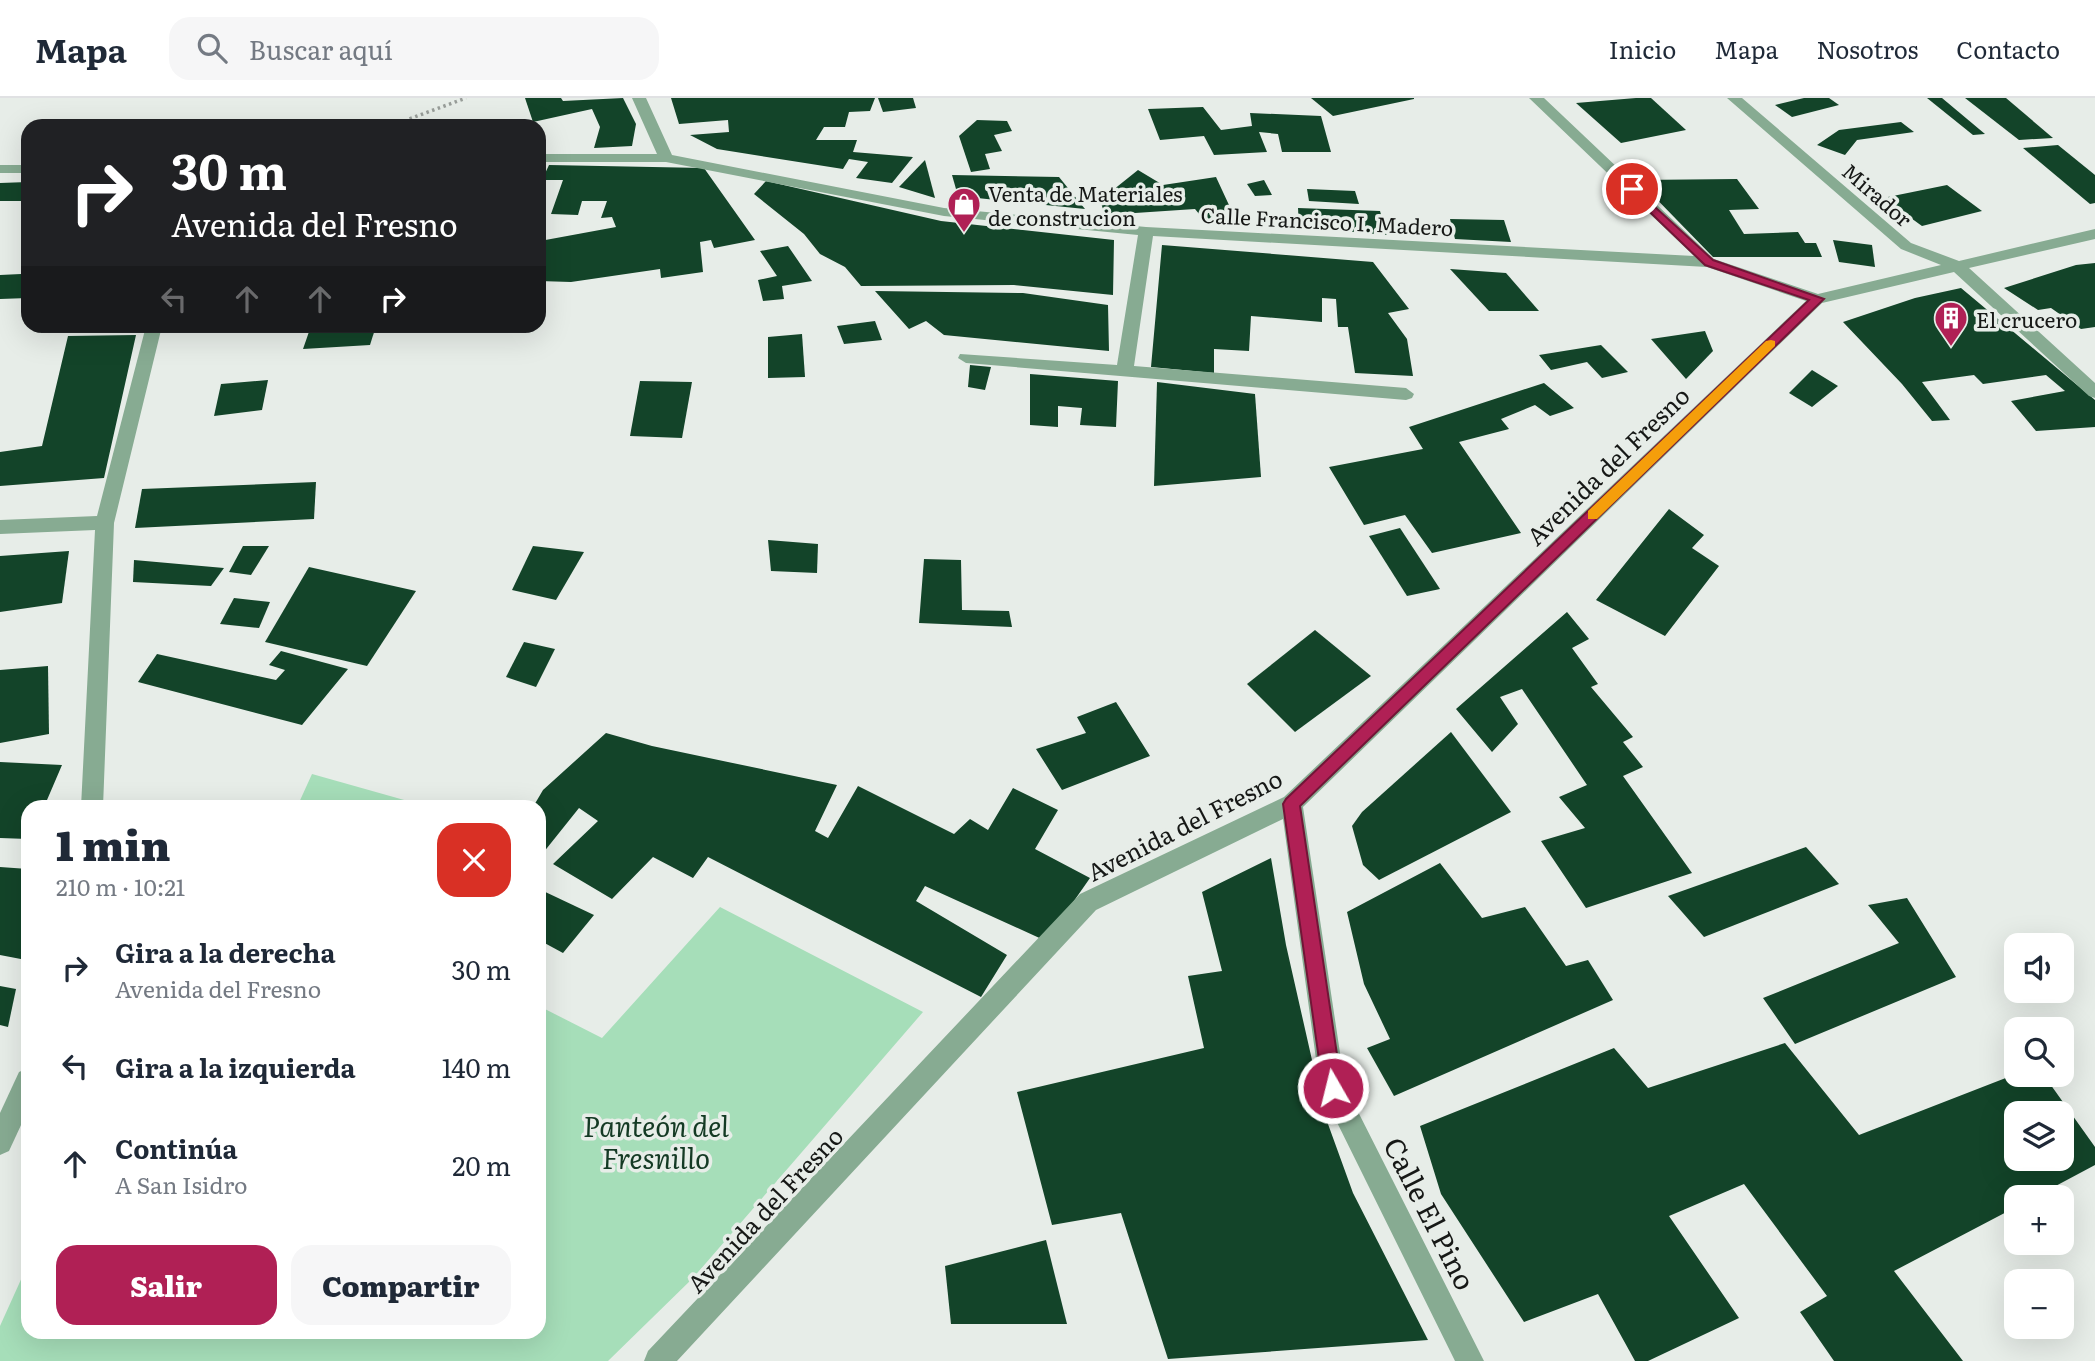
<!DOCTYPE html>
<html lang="es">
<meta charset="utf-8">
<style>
:root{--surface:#fff;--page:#f6f6f7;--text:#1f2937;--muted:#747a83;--line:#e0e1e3;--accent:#b02055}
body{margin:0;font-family:Literata,serif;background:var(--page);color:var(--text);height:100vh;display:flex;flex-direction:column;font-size:26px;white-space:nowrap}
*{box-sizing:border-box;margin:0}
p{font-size:23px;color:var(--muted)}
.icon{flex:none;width:38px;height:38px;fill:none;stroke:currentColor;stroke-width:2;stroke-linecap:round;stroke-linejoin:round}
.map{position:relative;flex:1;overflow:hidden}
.sheet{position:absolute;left:21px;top:702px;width:525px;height:539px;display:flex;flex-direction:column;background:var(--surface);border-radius:21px;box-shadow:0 7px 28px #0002}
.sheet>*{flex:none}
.hud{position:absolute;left:21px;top:21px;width:525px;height:214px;border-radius:21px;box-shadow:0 7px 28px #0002;background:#202124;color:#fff;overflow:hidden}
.tools{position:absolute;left:2004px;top:835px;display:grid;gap:14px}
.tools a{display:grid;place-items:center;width:70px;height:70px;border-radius:14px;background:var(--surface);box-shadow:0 7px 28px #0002;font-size:35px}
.pin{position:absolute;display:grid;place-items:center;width:60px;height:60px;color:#fff;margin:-30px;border:4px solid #fff;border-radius:50%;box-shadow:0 2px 7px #0007}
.me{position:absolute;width:77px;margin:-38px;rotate:352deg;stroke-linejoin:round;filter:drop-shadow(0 0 5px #0008)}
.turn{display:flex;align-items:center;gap:24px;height:147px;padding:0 35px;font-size:32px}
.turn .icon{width:91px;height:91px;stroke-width:2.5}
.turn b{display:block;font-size:49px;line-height:60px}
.lanes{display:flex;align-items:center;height:66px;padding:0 35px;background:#0003;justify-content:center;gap:35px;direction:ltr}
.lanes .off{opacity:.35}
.round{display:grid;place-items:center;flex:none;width:74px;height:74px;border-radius:21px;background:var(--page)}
.headline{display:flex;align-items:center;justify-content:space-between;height:119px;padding:0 35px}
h1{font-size:42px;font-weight:800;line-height:52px}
.cta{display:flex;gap:14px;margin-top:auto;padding:14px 35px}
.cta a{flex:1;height:80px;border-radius:21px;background:var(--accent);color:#fff;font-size:28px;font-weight:800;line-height:80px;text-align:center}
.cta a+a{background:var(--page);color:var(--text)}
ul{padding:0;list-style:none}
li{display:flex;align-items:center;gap:21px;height:98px;padding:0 35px}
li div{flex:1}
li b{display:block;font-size:26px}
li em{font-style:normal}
header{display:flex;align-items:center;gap:42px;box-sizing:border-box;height:98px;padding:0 35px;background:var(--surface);border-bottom:2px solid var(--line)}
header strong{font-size:33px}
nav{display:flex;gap:38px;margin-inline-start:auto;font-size:24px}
.search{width:490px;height:63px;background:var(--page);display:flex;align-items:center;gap:18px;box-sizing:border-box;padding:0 24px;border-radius:21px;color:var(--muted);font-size:26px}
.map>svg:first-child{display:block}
</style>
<header>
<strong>Mapa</strong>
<div class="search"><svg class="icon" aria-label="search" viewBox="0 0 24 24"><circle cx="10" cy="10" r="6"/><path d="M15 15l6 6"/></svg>Buscar aquí</div>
<nav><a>Inicio</a><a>Mapa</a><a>Nosotros</a><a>Contacto</a></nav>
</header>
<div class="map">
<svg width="2095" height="1263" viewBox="0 0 2095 1263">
<rect width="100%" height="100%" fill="#e7ede8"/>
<g fill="#a6deb9">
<path d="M312 676 429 709H297Z"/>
<path d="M720 809 923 914 693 1180 608 1263H0V1228L28 1166V1234H539V908L602 940Z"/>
</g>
<g fill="#134429" fill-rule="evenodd">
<path d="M525 0H561L563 3 623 0 636 26 632 48 594 50 600 29 592 11 533 24Z"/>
<path d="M671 0H875L870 13 849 14 845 29H824L816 42H857L853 54 913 59 892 85 856 80 868 64 849 61 843 71 717 51 690 37 729 34 728 22 679 26Z"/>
<path d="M878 0H913L916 10 883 14Z"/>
<path d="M1311 0H1414V1L1333 18Z"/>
<path d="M1636 0H1651L1686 32 1621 45 1576 5Z"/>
<path d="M1804 0H1829L1839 7 1792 19 1775 7Z"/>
<path d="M1927 0H1942L1985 36 1973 37Z"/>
<path d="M1965 0H2006L2053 40 2019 42Z"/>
<path d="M1203 9 1221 32 1252 28 1250 15 1321 18 1331 54H1282L1278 36 1259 34 1267 54 1214 57 1204 38 1160 42 1148 11Z"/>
<path d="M977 22 1007 23 1012 33 994 37 1002 53 985 56 990 71 971 74 959 38Z"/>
<path d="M1901 24 1914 34 1857 42 1845 57 1817 47 1839 32Z"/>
<path d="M2058 47 2095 77V105L2090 106 2023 50Z"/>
<path d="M925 62 935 100 899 89Z"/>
<path d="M549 67 704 70 755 142 714 150 711 142 700 144 703 174 661 180 660 171 571 184 539 183V167L542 159 540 143 616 129 612 119 601 120 607 103H582L578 117 551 116 563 82H542Z"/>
<path d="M1138 72 1163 87 1216 79 1235 120 1204 122 1195 111 1105 117 1097 93 1113 92Z"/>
<path d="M952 77 1059 79 1085 111 958 98Z"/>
<path d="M1737 81 1759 111 1729 112 1744 136 1798 134 1805 145H1816L1822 159H1713L1638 82Z"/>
<path d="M1264 82 1272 97 1255 98 1247 86Z"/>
<path d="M766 83 941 123 1114 142 1113 197 1014 187 861 188 845 169 820 156 804 136 754 96Z"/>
<path d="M28 84V103H0V85Z"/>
<path d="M1947 87 1982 113 1922 128 1883 100Z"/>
<path d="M1307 91 1355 93 1359 106 1309 103Z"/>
<path d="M1298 110 1380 113 1387 137 1299 129Z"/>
<path d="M1450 121 1504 122 1511 144 1455 141Z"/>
<path d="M1833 142 1872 147 1875 169 1839 164Z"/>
<path d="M1162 147 1373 164 1409 211 1388 215 1407 241 1413 278 1355 275 1348 229H1338L1336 201 1322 200V224L1251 218 1249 253 1214 251V275L1151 269Z"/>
<path d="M788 148 812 183 782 188 784 201 763 203 758 182 777 178 760 153Z"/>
<path d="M26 164H28V200L0 201V177L21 176Z"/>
<path d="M2095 165V229L2081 231 2051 210 2038 212 2004 190 2076 167Z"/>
<path d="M1450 171 1506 175 1539 213H1489Z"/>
<path d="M1961 190 2095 302V329L2036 333 2011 303 2065 293 2046 277 1983 286 1974 277 1922 284 1950 322 1932 323 1902 286 1843 224 1915 200Z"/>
<path d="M875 193 1023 195 1108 207 1109 253 944 237 926 223 909 231Z"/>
<path d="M875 223 882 242 844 246 837 228Z"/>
<path d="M311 228H376L370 247 303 251Z"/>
<path d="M1705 233 1713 253 1686 281 1651 241Z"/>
<path d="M802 236 805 279 768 280V239Z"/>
<path d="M136 237 104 380 0 388V354L42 348 68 238Z"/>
<path d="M1601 247 1628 274 1602 280 1587 264 1551 272 1539 257Z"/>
<path d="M970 267 991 269 985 292 968 289Z"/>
<path d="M1812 272 1838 288 1812 309 1789 295Z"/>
<path d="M1030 276 1118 283 1116 329 1080 327 1082 310 1058 308V329L1030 327Z"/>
<path d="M268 282 262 312 214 318 221 286Z"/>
<path d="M640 283 692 284 682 340 630 338Z"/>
<path d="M1157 284 1255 296 1261 379 1154 388Z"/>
<path d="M1544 285 1574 310 1550 318 1535 307 1501 321 1509 331 1459 344 1521 435 1432 455 1405 417 1364 427 1329 369 1423 351 1409 329Z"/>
<path d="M316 384 314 421 135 430 142 391Z"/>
<path d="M1669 411 1704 437 1692 450 1719 468 1665 538 1596 502Z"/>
<path d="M1400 430 1440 491 1407 498 1369 438Z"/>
<path d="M768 442 818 446 817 475 771 473Z"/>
<path d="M243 448H269L251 477 229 474Z"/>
<path d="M533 448 584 454 556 502 512 492Z"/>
<path d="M69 453 62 505 0 514V458Z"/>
<path d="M924 461 961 462 962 512 1009 513 1012 529 919 525Z"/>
<path d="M134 462 224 470 211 488 133 484Z"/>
<path d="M309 469 416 493 367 568 265 544Z"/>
<path d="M234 500 270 504 259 530 220 526Z"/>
<path d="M1567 514 1589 541 1572 550 1598 586 1591 589 1633 639 1623 644 1643 669 1623 678 1692 775 1586 810 1541 743 1585 730 1559 699 1587 687 1522 591 1500 599 1518 626 1492 654 1456 611Z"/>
<path d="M1315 532 1371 578 1295 634 1247 586Z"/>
<path d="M524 544 555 551 536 589 506 579Z"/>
<path d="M281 553 348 571 302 627 138 584 157 556 276 582 285 572 269 567Z"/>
<path d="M48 568 49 636 0 645V572Z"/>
<path d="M1116 604 1150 658 1062 692 1036 651 1086 635 1077 619Z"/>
<path d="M1451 634 1511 714 1379 782 1363 767 1352 728 1362 714Z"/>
<path d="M606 635 652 648 837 687 815 733 828 740 858 688 954 736 970 721 988 732 1013 690 1058 712 1035 751 1090 780 1046 843 925 788 916 803 1007 857 981 899 708 759 693 780 653 759 612 801 553 766 598 723 579 710 539 760V709H533L543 692Z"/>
<path d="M0 664 62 667 44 709H28V741L0 740Z"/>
<path d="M1806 749 1839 786 1704 839 1668 798Z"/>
<path d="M1271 760 1286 847 1324 1015 1353 1095 1428 1242 1168 1261 1121 1115 1052 1127 1017 994 1204 950 1188 878 1222 873 1202 794Z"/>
<path d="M1440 765 1482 820 1525 809 1566 868 1588 862 1613 902 1394 998 1367 950 1390 941 1364 886 1347 814Z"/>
<path d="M0 769 28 771V854L26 862 0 857Z"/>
<path d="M539 791 594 817 563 855 539 842Z"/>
<path d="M1907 800 1956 879 1795 946 1763 900 1899 845 1868 807Z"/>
<path d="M0 888 16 891 8 929 0 927Z"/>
<path d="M1785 945 1859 1037 2016 976H2043L2095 1049V1067L2035 1099H2016V1109L1894 1173 1963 1263H1834L1800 1214 1827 1198 1744 1086 1669 1118 1739 1220 1648 1263H1635L1598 1196 1524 1224 1441 1096 1420 1028 1614 950 1648 990ZM2016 1015H2062V1060H2016Z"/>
<path d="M1046 1142 1067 1226H951L945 1168Z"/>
</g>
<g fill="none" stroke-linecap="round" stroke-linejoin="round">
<path stroke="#989d99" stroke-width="3.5" stroke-dasharray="2.5 3.5" stroke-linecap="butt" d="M400 28 409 21 466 0"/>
<g fill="#87ab92" fill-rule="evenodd">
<path d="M632 0H646L672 57 944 110 1146 129 1694 158 1529 0H1544L1714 161 1818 196 1941 167 1901 151 1727 0H1742L1911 145 1959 163 2095 131V141L1969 170 2095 285V300L2089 298 1954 174 1822 205 1303 709 1345 988 1484 1263H1455L1320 990 1283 721 1096 812 677 1263H644L648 1253 1080 796 1284 699 1806 203 1707 169 1153 138 1134 268 1406 290 1414 296 1412 300 1406 302 966 265 958 260 960 256 1117 267 1138 137 944 118 666 64H539V56H657Z"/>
<rect x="0" y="67" width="28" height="8"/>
<path d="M146 228H162L114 425 103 709H81L95 432 0 436V422L97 418Z"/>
<path d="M28 970V1012L9 1053 0 1057V1015L19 974Z"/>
</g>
</g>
<path fill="#b02055" stroke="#721537" stroke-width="2" d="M1632 88 1713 162 1824 201 1300 708 1342 990 1339 997 1333 1000 1326 997 1323 990 1283 706 1286 701 1809 202 1705 167 1629 94 1627 91Z"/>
<path fill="#f59e0b" d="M1771 242 1775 243V248L1597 421H1588V413L1766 243Z"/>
<defs>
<symbol id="shop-pin" viewBox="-11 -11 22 30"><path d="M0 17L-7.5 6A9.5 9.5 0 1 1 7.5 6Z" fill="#b02055" stroke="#e7ede8"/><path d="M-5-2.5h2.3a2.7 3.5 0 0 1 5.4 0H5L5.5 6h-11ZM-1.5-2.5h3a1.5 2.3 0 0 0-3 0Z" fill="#fff"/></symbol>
<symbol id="building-pin" viewBox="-11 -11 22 30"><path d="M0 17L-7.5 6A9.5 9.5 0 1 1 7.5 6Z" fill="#b02055" stroke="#e7ede8"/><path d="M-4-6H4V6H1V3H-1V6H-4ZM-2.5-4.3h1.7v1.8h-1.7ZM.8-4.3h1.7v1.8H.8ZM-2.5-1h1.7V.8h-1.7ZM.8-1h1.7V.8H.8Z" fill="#fff"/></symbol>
</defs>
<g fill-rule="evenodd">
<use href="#shop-pin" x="945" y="87" width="38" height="52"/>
<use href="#building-pin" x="1932" y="201" width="38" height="52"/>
</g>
<g text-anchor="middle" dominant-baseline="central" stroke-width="7" stroke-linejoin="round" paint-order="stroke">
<g font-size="21" fill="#161816" stroke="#e7ede8" text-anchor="start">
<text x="988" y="94">Venta de Materiales<tspan x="988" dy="24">de construcion</tspan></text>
<text x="1976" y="220">El crucero</text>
</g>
<g font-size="21" fill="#161816" stroke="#e7ede8">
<text transform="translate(1878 96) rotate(41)">Mirador</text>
<text transform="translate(1327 122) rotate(3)">Calle Francisco I. Madero</text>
</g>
<g font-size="24" fill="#161816" stroke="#e7ede8">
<text transform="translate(1607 367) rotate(-44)">Avenida del Fresno</text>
<text transform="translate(1184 726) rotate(-27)">Avenida del Fresno</text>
<text transform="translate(764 1111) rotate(-47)">Avenida del Fresno</text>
</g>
<g font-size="28" font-style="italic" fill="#143a24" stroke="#e7ede8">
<text x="656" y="1027">Panteón del<tspan x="656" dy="32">Fresnillo</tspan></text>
</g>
<g font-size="28" fill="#161816" stroke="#e7ede8">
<text transform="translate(1431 1115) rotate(63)">Calle El Pino</text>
</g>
</g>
</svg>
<div class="tools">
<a><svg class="icon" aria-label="sound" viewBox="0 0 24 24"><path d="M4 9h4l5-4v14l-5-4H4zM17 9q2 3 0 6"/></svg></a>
<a><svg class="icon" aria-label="search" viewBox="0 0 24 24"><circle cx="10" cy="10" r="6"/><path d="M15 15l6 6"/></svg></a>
<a><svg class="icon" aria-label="layers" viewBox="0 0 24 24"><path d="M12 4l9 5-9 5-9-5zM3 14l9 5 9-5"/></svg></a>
<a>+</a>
<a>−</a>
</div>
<div class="pin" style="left:1632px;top:91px;background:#d93025"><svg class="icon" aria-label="arrive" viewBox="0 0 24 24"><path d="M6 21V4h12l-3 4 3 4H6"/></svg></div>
<svg class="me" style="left:1333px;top:990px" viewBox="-20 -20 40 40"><circle r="17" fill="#b02055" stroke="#fff" stroke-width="3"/><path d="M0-11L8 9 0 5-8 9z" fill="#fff"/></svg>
<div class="hud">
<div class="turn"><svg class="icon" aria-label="right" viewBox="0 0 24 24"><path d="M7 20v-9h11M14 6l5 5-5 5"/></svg><div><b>30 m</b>Avenida del Fresno</div></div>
<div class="lanes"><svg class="icon off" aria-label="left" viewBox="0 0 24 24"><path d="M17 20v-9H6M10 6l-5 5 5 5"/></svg><svg class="icon off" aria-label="ahead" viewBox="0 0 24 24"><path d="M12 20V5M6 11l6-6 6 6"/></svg><svg class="icon off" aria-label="ahead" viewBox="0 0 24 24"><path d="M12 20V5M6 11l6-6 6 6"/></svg><svg class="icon" aria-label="right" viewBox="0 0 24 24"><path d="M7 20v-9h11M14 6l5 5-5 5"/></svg></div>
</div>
<section class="sheet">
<div class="headline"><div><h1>1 min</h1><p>210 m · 10:21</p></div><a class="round" style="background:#d93025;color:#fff"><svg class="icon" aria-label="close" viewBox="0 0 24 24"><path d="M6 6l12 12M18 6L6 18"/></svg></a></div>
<ul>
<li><svg class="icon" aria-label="right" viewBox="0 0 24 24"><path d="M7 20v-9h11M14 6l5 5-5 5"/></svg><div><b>Gira a la derecha</b><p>Avenida del Fresno</p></div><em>30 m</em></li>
<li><svg class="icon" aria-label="left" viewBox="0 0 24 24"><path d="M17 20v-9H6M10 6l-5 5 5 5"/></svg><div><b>Gira a la izquierda</b></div><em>140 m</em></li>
<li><svg class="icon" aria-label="ahead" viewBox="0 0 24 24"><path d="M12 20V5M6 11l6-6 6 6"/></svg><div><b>Continúa</b><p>A San Isidro</p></div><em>20 m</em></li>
</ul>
<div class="cta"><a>Salir</a><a>Compartir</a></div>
</section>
</div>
